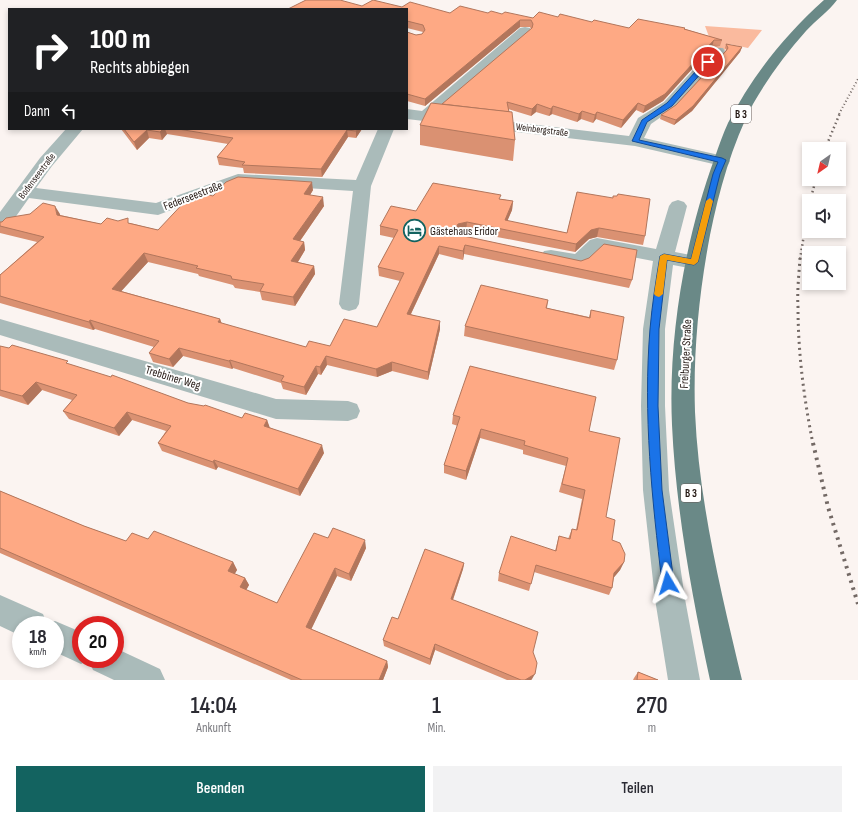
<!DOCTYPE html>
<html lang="de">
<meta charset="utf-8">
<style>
:root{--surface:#fff;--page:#f2f2f3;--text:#2b2b33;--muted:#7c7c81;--accent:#136360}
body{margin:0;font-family:"Sofia Sans Condensed",sans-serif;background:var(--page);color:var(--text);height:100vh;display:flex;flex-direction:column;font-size:15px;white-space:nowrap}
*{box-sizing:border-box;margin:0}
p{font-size:13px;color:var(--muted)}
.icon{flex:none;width:22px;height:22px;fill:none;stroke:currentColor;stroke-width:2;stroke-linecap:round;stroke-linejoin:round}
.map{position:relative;height:680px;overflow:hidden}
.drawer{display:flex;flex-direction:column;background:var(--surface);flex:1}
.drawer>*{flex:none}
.banner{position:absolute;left:8px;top:8px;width:400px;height:122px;border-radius:0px;box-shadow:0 2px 6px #0003;background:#202124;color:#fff;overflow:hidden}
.needle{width:26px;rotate:214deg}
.buttons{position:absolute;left:802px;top:142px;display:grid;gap:8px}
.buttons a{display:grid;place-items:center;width:44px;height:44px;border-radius:0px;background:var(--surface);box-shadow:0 2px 6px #0003;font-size:20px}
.speed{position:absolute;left:12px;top:616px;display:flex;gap:8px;font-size:20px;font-weight:700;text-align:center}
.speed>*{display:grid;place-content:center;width:52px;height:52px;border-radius:50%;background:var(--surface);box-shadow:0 2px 6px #0003;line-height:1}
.speed small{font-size:10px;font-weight:400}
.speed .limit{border:6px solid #d22;background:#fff;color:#111}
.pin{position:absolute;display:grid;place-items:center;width:34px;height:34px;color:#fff;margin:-17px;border:2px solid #fff;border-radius:50%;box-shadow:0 1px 4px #0007}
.me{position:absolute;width:44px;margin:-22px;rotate:353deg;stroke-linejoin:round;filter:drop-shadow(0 0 3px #0008)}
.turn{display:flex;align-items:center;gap:14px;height:84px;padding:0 16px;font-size:18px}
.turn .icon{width:52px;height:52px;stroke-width:2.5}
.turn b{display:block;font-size:28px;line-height:34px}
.then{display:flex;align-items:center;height:38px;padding:0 16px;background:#0003;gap:8px;font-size:15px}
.eta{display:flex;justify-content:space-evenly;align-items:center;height:68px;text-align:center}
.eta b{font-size:24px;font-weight:600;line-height:28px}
.button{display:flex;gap:8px;margin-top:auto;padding:8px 16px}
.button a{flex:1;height:46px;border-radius:0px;background:var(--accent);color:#fff;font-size:16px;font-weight:600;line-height:46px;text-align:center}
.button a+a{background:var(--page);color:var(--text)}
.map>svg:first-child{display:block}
</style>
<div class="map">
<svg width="858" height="680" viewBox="0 0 858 680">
<rect width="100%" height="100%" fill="#fbf4f1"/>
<path fill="#faba9e" d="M705 26 762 30 748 48 729 44 723 52 714 50Z"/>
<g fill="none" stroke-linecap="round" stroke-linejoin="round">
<g fill="#aabbba" fill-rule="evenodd">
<path d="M525 27 530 28 531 31 530 34 438 113 629 136 638 118 664 102 713 48H723L725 51 723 54 674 108 651 124 644 138 728 157 730 161 728 165 722 166 635 146 407 119V109L422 111 520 28Z"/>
<path d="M66 129H83L52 166 36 188 156 203 238 174 356 180 378 129H394L371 186 359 304 356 309 349 311 342 309 339 304 353 191 240 184 158 215 29 198 7 229 0 231V212L40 158Z"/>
<path d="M678 200 684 202 687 206 675 252 701 257 704 262 701 267 694 269 673 265 665 329V406L669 490 685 599 700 680H668L655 599 643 490 641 406 643 329 653 261 601 251 586 266 579 268 544 261 541 256 544 251 551 250 575 254 590 240 597 238 656 249 669 206 672 202Z"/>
<path d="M0 319 276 399 348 401 357 404 360 411 357 418 348 421 276 419 0 335Z"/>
<path d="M0 595 43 614 47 624 55 621 81 632V659H115V648L160 669 165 680H114L93 670 89 660 81 664 55 652V625H21V636L0 626Z"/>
</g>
<path fill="#6a8987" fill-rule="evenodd" d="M824 0H837C829 11 816 20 806 31 786 53 768 78 753 104 732 144 719 191 710 235 699 293 693 353 695 412 699 503 721 592 742 680H710C692 596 676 511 672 425 668 336 685 239 715 157 719 145 723 134 728 123 752 76 785 35 824 0Z"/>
<path stroke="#736965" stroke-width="2" stroke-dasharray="1 2.5" stroke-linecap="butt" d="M839 114 858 79"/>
<g stroke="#736965" stroke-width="2.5" stroke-dasharray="1.5 3" stroke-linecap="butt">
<path d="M825 149 840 113"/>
<path d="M810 201 816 179"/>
<path d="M800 259 809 204"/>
</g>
<path stroke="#736965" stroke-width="3" stroke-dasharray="2 4" stroke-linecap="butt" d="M800 258C799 274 797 291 798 307 798 353 804 399 813 444"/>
<path stroke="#736965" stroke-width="4" stroke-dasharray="2.5 5" stroke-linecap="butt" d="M813 443 828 507 858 604"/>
</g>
<g fill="#da9172">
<path d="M362 6 402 7 450 13 502 14 533 18 558 17 629 28 685 29 722 40 720 46 712 47 663 101 643 113 636 110 621 128 596 119 593 123 581 119 577 122 552 114 549 116 536 112 531 116 508 109 515 140 513 161 420 145V125L442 104 531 29 530 27H520L425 106 407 101V32L416 35 422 34 423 32 407 28V9Z"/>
<path d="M726 44 742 47 740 52 692 111 674 125 660 119 661 115 676 105 726 50 725 48Z"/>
<path d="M121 129H362L356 138 348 137 322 177 244 173 243 168 219 165 217 157 228 144 167 134 162 140 149 138 137 150Z"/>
<path d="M313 190 310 195 324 206 300 241 304 242 305 250 298 262 314 266 315 274 295 306 262 300 260 292 235 288 233 285 199 276 198 274 148 262 121 291 220 319 222 324 306 347 330 346 377 327 400 281 379 276 378 267 394 238 380 235V226L416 211 501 199 513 201 512 210 507 221 567 233 577 192 645 236 643 245 597 237 589 239 575 252 466 231 458 233 459 235 632 280 629 288 464 254 463 260 439 254 411 314 440 329 428 380 392 371 377 377 327 365 321 375 318 374 306 395 283 389 281 383 233 368 232 369 183 356 173 367 153 362 149 353 154 347 95 329 93 330 0 303V275L37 242 0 233V222L30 214H60V215L101 224 130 223 158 230 200 198 213 196Z"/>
<path d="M548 300 547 308 589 317 591 310 617 360 614 370 464 336 465 326Z"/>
<path d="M0 346 71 365 188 403 242 418 267 420 269 427 324 453 300 496 218 467 216 470 162 451 158 443 166 431 132 420 119 436 69 419 63 411 72 400 42 390 28 405 0 396Z"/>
<path d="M453 415 589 431 606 517 612 540 624 562 620 570 614 577 612 588 609 595 534 572 529 591 498 581 499 573 555 551 559 536 568 539 572 529 576 530 582 499 559 492 566 466 523 454V450L480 438 466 480 444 473V465L458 426 452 424Z"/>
<path d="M0 491 84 526 126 541 148 539 233 562 237 570 234 574 245 578 249 585 246 590 277 603 328 538 366 548 351 581 337 576 311 629 387 661 388 667 383 680H291L0 553Z"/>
<path d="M464 563 463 569 453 600 533 652 532 679 531 680H507L435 650 430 665 384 646 383 640 398 619Z"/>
<path d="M638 672 658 680H633L634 678Z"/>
</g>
<g fill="#b2765c">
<path d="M520 20V27L425 106V99Z"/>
<path d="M714 40 712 47 663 101 643 113 645 106Z"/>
<path d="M742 47 740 52 692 111 674 125 676 120Z"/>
<path d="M638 103 636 110 621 128 623 120Z"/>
<path d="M537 104 536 112 531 116 532 109Z"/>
<path d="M553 106 552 114 549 116 551 109Z"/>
<path d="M582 111 581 119 577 122 579 114Z"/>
<path d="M597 112 596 119 593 123 595 115Z"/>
<path d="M163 129H165L167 134 162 140 160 132Z"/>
<path d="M357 129H362L356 138V131Z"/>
<path d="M147 130 149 138 137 150 134 142Z"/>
<path d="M347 130 348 137 322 177 321 169Z"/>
<path d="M312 182 313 190 306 202 304 194Z"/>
<path d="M323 197 324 206 295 248 293 239Z"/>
<path d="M513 201 512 210 504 229 505 220Z"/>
<path d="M55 206 60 214 61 223 57 215Z"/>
<path d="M467 222 466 231 458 233 455 229 458 224Z"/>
<path d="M599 228 597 237 589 239 575 252 576 244 591 230Z"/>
<path d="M304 242 305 250 293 270 291 261Z"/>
<path d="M465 245 464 254 463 260V251Z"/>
<path d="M439 246V254L407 322V314Z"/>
<path d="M144 253 148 262 116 297 112 289Z"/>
<path d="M314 266 315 274 295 306 293 297Z"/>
<path d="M220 319 223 328 218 322Z"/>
<path d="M90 320 95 329 93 330 89 322Z"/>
<path d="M440 321V329L428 380V372Z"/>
<path d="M179 348 183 356 173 367 169 359Z"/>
<path d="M326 356 327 365 321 375 320 367Z"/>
<path d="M230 360 233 368 232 369 229 361Z"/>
<path d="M392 362V371L377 377 376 369Z"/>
<path d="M316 366 318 374 306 395 304 387Z"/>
<path d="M36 382 42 390 28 405 22 396Z"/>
<path d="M127 412 132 420 119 436 114 428Z"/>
<path d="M267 420 270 428 264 426Z"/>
<path d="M481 429 480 438 466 480V471Z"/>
<path d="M322 445 324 453 300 496 298 489Z"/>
<path d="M214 460 218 467 216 470 213 462Z"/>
<path d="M365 540 366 548 351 581 349 574Z"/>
<path d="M233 562 237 570 232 579 228 571Z"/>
<path d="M624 562 620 570 611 581 614 573Z"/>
<path d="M464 563 463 569 451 605V599Z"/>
<path d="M335 568 337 576 309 634 306 627Z"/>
<path d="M245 578 249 585 244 594 240 587Z"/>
<path d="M435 644V650L430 665V659Z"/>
<path d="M387 661 388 667 383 680H379Z"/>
<path d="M535 674 532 679 531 680H525Z"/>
</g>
<g fill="#fea984" stroke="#b2765c">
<path d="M306 0H340L362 6 373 0 402 7 410 2 450 13 460 6 488 13 491 11 502 14 505 12 533 18 539 12 558 17 560 14 592 22 594 20 629 28 638 19 685 28 684 29 722 40H714L665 94 645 106 638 103 623 120 597 112 595 115 582 111 579 114 553 106 551 109 537 104 532 109 507 102 509 112 442 104 532 28 533 24 531 20H520L425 99 407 94V32L416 35 422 34 425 30 423 25 407 21V9H288Z"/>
<path d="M726 44 742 47 693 106 676 120 661 115 676 105 726 51 728 48Z"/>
<path d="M431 103 512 112 515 140 420 125Z"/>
<path d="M124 129H163L160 132 147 130 134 142Z"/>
<path d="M178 129H357L356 131 347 130 321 169 242 165 245 162 217 157 233 138Z"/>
<path d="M238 177 312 182 304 194 323 197 293 239 304 242 291 261 314 266 293 297 260 291 264 284 232 279 231 276 196 268 198 266 144 253 112 289 220 319 218 322 306 347 309 341 330 346 344 319 377 327 404 273 378 267 398 230 380 226 391 206 416 211 433 183 501 195 499 199 513 201 505 220 567 233 577 192 613 198V196H617L618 194 650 199 645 236 599 228 591 230 576 244 467 222 458 224 455 229 459 235 581 261 589 258 604 244 637 250 632 280 465 245 463 251 439 246 407 314 440 321 428 372 392 362 376 369 326 356 320 367 316 366 304 387 281 381 284 376 230 360 229 361 179 348 169 359 149 353 159 341 90 320 89 322 0 296V275L44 237 0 226V222H2L6 218 30 214 43 203 55 206 57 215 101 224 107 218 118 221 128 218V223L158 230 190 196 200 198 205 194 213 196 226 182Z"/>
<path d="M481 285 548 300 546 308 590 318 591 310 624 317 617 360 465 326Z"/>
<path d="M12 345 68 361 66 363 111 377 112 375 188 403 204 406 205 405 242 418 245 413 267 420 264 426 322 445 298 489 214 460 213 462 158 443 171 426 127 412 114 428 63 411 77 395 36 382 22 396 0 390V346L9 348Z"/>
<path d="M470 366 596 397 589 431 620 438 606 517 615 520 612 540 620 543 625 554 624 562 614 573 612 588 536 565 531 584 499 573 511 536 556 551 559 536 570 539 572 529 577 530 585 490 562 484 568 458 524 445 525 441 481 429 466 471 444 465 460 417 453 415Z"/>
<path d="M0 491 84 526 126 541 132 533 148 539 154 531 233 562 228 571 245 578 240 587 277 603 314 533 328 538 333 528 365 540 349 574 335 568 306 627 387 661 379 680H302L0 548Z"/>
<path d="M425 549 464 563 451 599 538 632 533 652 537 663 535 674 525 680H521L435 644 430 659 383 640 392 617 398 619Z"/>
<path d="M638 672 658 680H637Z"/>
</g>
<path fill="#1a73e8" stroke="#114b97" d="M706 60 711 62 672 106 647 122 639 140 722 158 726 160 720 174 698 262 694 265 667 260 659 329 658 406 662 490 674 583 672 587 668 589 664 587 662 583C652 499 643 414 650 329 652 305 656 280 660 256L664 254 691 259 713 174 718 162 632 141 642 120 667 103Z"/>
<path fill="#f59e0b" d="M710 198 713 201 698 262 694 265 667 260 663 294 659 297 656 296 654 294 660 256 664 254 691 259 706 201Z"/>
<defs>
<symbol id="hotel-ring" viewBox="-11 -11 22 22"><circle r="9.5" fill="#fff" stroke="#136360" stroke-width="1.5"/><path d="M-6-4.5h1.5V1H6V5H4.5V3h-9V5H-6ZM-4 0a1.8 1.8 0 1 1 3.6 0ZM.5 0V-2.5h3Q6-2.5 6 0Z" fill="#136360"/></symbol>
</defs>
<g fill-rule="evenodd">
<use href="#hotel-ring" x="402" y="218" width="25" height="25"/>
</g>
<g text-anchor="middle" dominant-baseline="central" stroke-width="4" stroke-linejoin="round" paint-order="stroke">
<g font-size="10" fill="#241813" stroke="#fff">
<text transform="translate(542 130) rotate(7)">Weinbergstraße</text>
<text transform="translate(37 176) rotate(-53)">Bodenseestraße</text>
</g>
<g fill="#fff" stroke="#665d5a" stroke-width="1">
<rect x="731" y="105" width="20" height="18" rx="3"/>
<rect x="681" y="484" width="20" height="18" rx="3"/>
</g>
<g font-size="11" font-weight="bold" fill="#241813">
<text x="741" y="114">B 3</text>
<text x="691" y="493">B 3</text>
</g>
<g font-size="12" fill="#241813" stroke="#fff">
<text transform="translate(193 196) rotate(-21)">Federseestraße</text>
<text transform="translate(686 354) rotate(-87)">Freiburger Straße</text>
<text transform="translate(173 378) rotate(17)">Trebbiner Weg</text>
</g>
<g font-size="12" fill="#241813" stroke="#fff" text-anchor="start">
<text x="430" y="231">Gästehaus Eridor</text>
</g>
</g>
</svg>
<div class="buttons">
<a><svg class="needle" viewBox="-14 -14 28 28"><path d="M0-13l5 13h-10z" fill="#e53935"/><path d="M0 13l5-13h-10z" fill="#7c7c81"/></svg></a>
<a><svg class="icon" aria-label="sound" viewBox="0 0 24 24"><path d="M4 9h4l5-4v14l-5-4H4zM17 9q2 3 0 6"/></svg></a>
<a><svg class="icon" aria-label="search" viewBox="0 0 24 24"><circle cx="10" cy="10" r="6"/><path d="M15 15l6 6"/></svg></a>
</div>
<div class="speed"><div>18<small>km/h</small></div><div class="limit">20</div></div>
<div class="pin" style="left:708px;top:62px;background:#d93025"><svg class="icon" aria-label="arrive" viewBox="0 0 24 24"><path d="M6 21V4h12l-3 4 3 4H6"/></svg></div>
<svg class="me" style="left:668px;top:583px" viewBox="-20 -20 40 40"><path d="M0-17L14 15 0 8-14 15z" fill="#1a73e8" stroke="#fff" stroke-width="4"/></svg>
<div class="banner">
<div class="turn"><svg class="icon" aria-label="right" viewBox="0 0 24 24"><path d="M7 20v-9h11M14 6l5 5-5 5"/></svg><div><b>100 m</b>Rechts abbiegen</div></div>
<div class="then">Dann<svg class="icon" aria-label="left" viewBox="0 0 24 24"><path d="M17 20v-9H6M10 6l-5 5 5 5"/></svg></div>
</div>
</div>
<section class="drawer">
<div class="eta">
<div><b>14:04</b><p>Ankunft</p></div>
<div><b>1</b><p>Min.</p></div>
<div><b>270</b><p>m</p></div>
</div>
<div class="button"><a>Beenden</a><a>Teilen</a></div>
</section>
